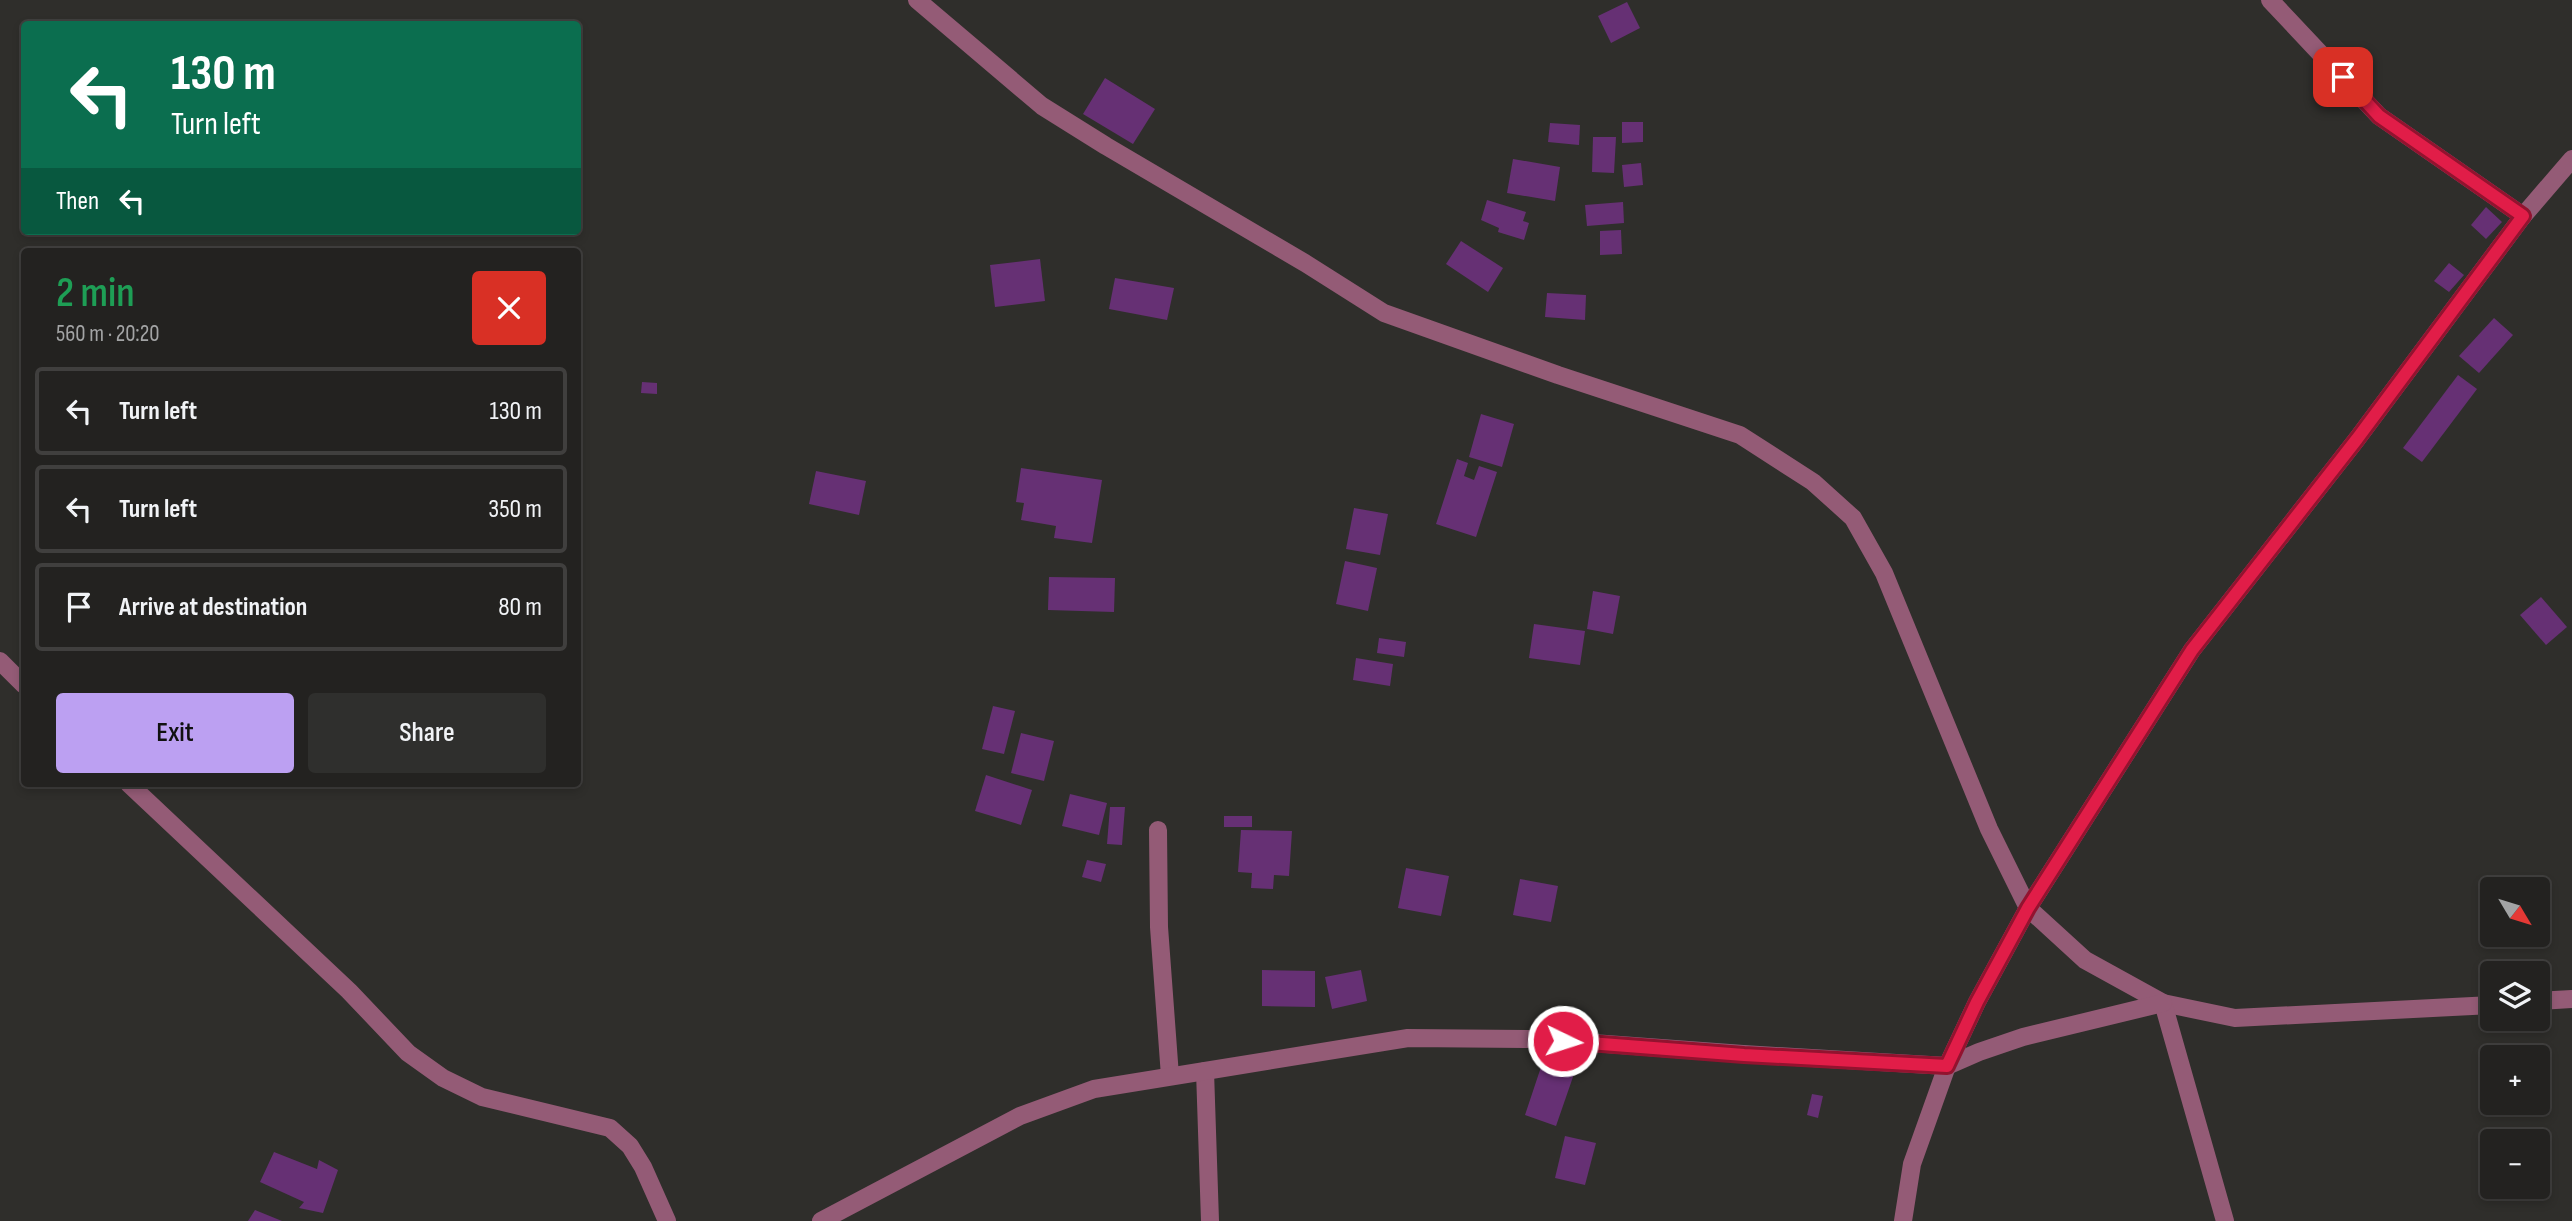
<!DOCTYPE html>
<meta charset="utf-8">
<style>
:root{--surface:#232220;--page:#2f2f2d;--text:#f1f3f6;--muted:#a3a4a5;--line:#403f3e;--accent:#bca0f2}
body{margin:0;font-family:"Sofia Sans Condensed",sans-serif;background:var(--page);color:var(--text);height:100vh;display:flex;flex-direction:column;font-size:26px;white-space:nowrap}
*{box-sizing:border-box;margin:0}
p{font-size:23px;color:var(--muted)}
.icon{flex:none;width:38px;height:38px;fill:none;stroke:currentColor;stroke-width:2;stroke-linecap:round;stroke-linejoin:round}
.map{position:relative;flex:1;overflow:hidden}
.sheet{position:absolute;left:21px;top:248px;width:560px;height:539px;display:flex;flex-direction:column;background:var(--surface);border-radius:7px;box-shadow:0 4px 10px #0003,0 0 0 2px var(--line)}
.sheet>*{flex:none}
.top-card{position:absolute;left:21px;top:21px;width:560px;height:214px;border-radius:7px;box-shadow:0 4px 10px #0003,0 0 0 2px var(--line);background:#0b6e4f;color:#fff;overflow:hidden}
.needle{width:46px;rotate:128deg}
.buttons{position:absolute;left:2480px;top:877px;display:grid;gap:14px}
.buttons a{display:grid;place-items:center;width:70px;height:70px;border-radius:7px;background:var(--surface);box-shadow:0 4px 10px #0003,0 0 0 2px var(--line);font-size:35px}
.pin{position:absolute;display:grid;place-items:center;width:60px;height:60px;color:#fff;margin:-30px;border-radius:14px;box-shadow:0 4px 10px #0006}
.me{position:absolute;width:77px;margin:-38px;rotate:94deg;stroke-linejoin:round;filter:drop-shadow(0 0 5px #0008)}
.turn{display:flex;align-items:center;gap:24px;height:147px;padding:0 35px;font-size:32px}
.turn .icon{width:91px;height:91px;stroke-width:2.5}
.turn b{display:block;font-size:49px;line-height:60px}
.then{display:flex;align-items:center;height:66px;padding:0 35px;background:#0003;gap:14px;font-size:26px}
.round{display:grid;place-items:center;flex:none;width:74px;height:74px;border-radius:7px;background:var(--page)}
.summary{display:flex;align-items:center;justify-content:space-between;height:119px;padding:0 35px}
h1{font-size:42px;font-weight:600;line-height:52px;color:#1e9e55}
.primary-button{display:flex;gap:14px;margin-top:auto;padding:14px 35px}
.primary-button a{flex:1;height:80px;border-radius:7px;background:var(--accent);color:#111;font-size:28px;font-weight:600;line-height:80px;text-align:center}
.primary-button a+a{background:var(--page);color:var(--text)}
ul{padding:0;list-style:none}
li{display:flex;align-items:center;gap:21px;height:88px;margin:0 14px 10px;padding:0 21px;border:4px solid var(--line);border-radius:7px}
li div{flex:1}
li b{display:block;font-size:26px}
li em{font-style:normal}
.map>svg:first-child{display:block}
</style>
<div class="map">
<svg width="2572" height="1221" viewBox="0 0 2572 1221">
<rect width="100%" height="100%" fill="#2f2e2b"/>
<g fill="#663074">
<path d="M1627 2 1640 28 1611 43 1598 16Z"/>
<path d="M1105 78 1155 109 1133 144 1083 114Z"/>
<path d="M1622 122H1643V142L1622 143Z"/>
<path d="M1550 123 1580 125 1579 145 1548 142Z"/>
<path d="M1593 137H1616L1614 173 1592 172Z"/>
<path d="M1513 159 1560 167 1555 201 1507 193Z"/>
<path d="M1641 163 1643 185 1624 187 1622 165Z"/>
<path d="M1487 200 1526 212 1523 221 1529 223 1524 240 1498 232 1499 228 1481 220Z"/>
<path d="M1623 202 1624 223 1587 226 1585 205Z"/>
<path d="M2486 207 2502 222 2486 239 2471 225Z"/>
<path d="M1621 230 1622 254 1600 255V231Z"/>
<path d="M1461 241 1503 268 1488 292 1446 264Z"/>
<path d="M1040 259 1045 301 995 307 990 265Z"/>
<path d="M2449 263 2464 275 2449 292 2434 281Z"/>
<path d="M1115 278 1174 288 1167 320 1109 309Z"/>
<path d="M1547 293 1586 295 1585 320 1545 317Z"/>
<path d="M2494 318 2513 335 2479 373 2459 356Z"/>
<path d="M2458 375 2477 389 2422 462 2403 448Z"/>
<path d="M642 382 657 383V394L641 393Z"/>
<path d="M1481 414 1514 424 1502 467 1469 457Z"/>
<path d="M1457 459 1468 463 1464 476 1474 480 1479 466 1497 472 1476 537 1436 524Z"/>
<path d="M1021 468 1102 480 1092 543 1054 538 1056 526 1021 520 1024 503 1016 502Z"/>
<path d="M816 471 866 481 859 515 809 504Z"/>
<path d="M1354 508 1388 514 1380 555 1346 549Z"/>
<path d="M1345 561 1377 568 1368 611 1336 604Z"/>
<path d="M1049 577 1115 578 1114 612 1048 610Z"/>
<path d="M1593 591 1620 596 1613 634 1587 629Z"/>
<path d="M2541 597 2567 627 2546 645 2520 615Z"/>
<path d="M1534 624 1585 631 1580 665 1529 658Z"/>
<path d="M1379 638 1406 642 1404 657 1377 653Z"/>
<path d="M1356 658 1393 664 1390 686 1353 680Z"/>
<path d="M993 706 1015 711 1004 754 982 749Z"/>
<path d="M1021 733 1054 741 1044 781 1011 773Z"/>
<path d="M986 775 1032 790 1021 825 975 811Z"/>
<path d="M1070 794 1107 803 1099 835 1062 826Z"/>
<path d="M1110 807H1125L1122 845 1107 844Z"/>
<rect x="1224" y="816" width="28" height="11"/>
<path d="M1241 830 1292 831 1289 876 1274 875 1273 889 1251 888 1252 873 1238 872Z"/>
<path d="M1087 860 1106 864 1101 882 1082 877Z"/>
<path d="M1406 868 1449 876 1441 916 1398 908Z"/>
<path d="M1520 879 1558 886 1551 922 1513 915Z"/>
<path d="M1262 970 1315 971V1007L1262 1006Z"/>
<path d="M1361 970 1367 1001 1332 1009 1325 977Z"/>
<path d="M1542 1064 1574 1074 1556 1126 1525 1115Z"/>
<path d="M1812 1094 1823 1096 1818 1118 1807 1115Z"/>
<path d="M1565 1136 1596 1143 1585 1185 1555 1178Z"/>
<path d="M274 1152 317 1169 319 1160 338 1170 323 1213 299 1208 304 1202 260 1182Z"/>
<path d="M255 1210 282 1221H248Z"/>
</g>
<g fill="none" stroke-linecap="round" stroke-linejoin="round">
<g stroke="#945b76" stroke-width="18">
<path d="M917 0 1042 106 1106 146 1305 263 1384 313 1558 375 1740 435 1813 482 1853 518 1884 573 1989 829 2028 908 2085 960 2163 1003 2235 1018 2492 1005"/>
<path d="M2270 0 2379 116 2523 216"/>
<path d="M0 661 24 685"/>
<path d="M129 784 349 991 408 1053 443 1078 482 1097 610 1128 630 1146 643 1167 667 1221"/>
<path d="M1158 830 1159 927 1170 1076"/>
<path d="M2538 1001 2572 999"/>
<path d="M2163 1003 2225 1221"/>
<path d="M1205 1071 1210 1221"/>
<path d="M821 1221 1020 1116 1094 1089 1205 1071 1408 1038 1538 1039 1743 1054 1947 1066 1979 1052 2023 1037 2163 1003"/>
<path d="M1903 1221 1912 1164 1947 1066 1977 1002 2028 908 2192 650 2357 439 2523 216 2572 159"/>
</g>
</g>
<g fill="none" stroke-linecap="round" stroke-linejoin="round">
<defs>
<path id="route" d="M1563 1041 1744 1055 1947 1066 1977 1002 2028 908 2192 650 2357 439 2523 216 2379 116 2343 77"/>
</defs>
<use href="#route" stroke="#92132f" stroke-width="18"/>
<use href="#route" stroke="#e11d48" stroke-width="12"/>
</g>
</svg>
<div class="buttons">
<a><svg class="needle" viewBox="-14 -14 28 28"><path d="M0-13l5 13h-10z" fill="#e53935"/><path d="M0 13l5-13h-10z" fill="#a3a4a5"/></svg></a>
<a><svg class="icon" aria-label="layers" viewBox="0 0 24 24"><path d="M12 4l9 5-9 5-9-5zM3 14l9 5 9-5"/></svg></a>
<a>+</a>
<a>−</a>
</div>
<div class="pin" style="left:2343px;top:77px;background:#d93025"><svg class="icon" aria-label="arrive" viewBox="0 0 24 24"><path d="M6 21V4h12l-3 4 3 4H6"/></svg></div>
<svg class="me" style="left:1563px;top:1041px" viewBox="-20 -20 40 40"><circle r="17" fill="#e11d48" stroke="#fff" stroke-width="3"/><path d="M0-11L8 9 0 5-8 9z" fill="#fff"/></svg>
<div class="top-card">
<div class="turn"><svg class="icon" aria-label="left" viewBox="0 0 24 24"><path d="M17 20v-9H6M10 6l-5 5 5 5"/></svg><div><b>130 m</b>Turn left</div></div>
<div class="then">Then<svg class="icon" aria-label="left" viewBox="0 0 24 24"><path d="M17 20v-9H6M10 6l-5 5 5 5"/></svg></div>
</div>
<section class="sheet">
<div class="summary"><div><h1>2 min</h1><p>560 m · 20:20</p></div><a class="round" style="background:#d93025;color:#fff"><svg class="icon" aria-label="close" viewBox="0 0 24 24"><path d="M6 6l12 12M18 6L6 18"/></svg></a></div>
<ul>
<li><svg class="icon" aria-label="left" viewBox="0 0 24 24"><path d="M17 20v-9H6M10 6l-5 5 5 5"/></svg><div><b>Turn left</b></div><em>130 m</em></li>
<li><svg class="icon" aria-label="left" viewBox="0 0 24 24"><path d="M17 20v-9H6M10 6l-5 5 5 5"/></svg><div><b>Turn left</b></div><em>350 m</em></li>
<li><svg class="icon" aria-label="arrive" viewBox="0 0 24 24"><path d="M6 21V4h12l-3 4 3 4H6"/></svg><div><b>Arrive at destination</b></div><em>80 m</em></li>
</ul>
<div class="primary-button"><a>Exit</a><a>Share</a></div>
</section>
</div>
